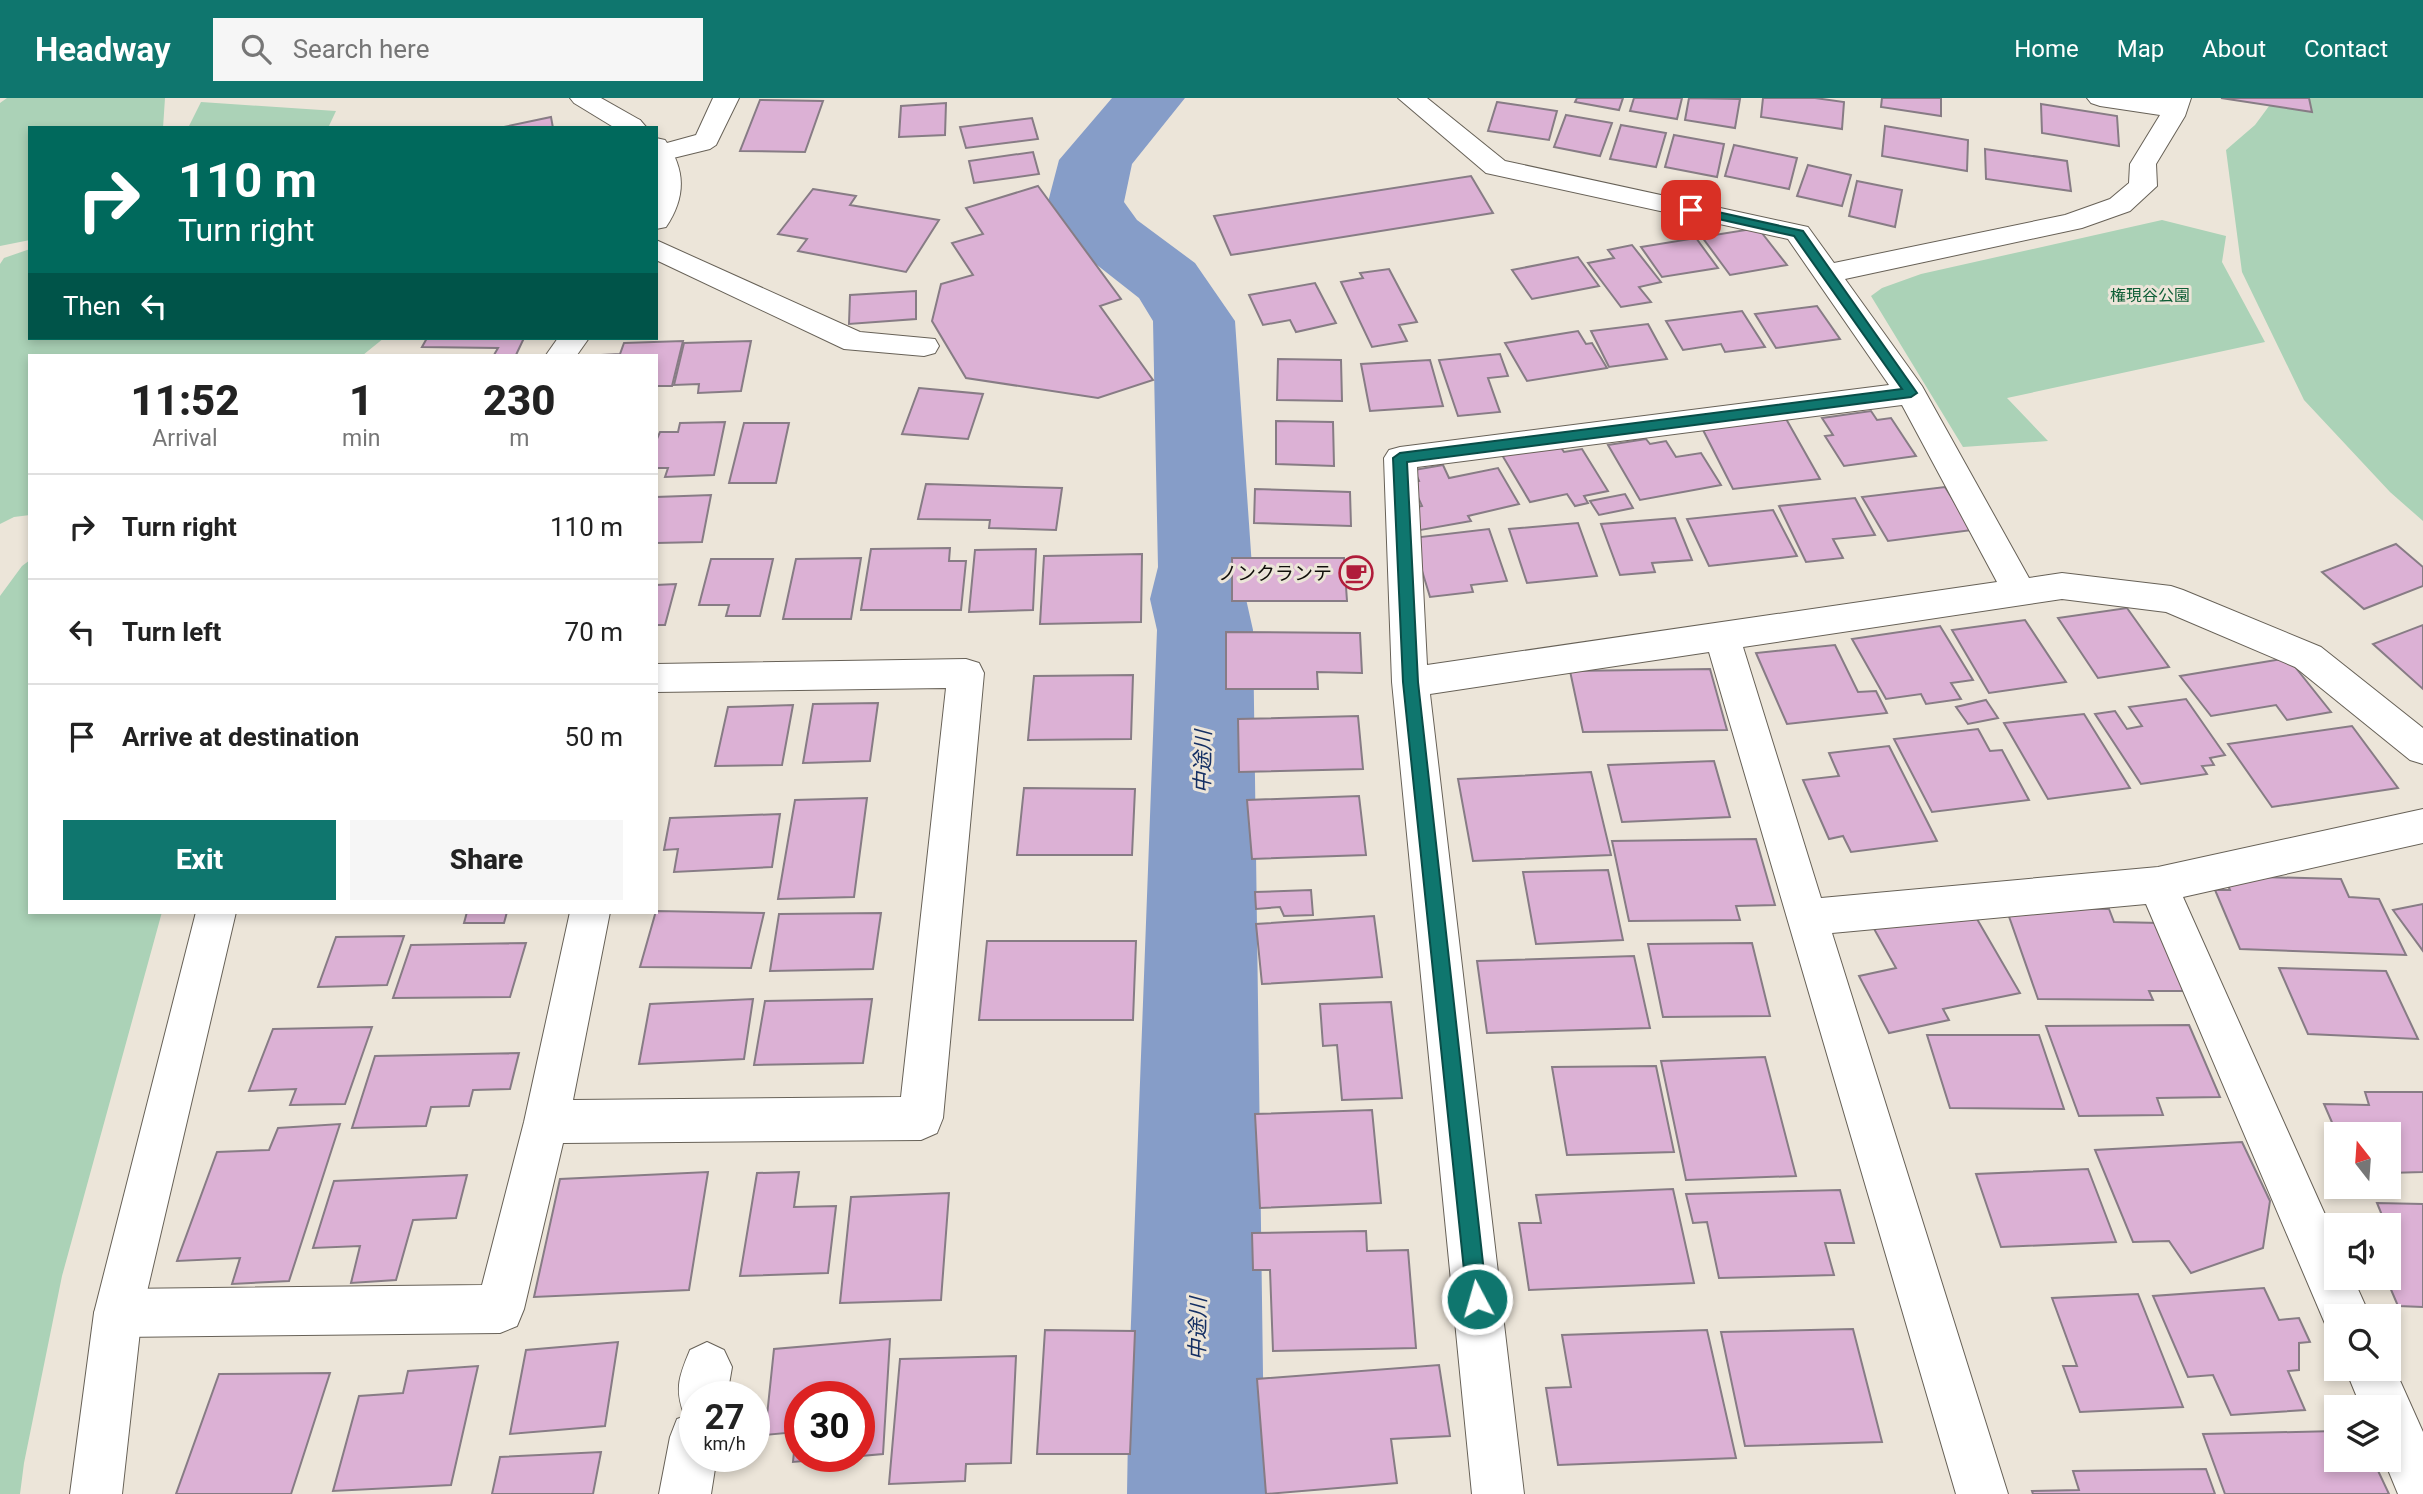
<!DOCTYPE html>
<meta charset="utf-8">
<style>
:root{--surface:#fff;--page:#f6f6f6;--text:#222;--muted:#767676;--line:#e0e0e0;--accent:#0f766e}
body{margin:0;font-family:Roboto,"Noto Sans JP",sans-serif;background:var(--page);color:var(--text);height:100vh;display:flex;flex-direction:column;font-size:26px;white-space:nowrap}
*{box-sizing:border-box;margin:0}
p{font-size:23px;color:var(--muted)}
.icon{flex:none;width:38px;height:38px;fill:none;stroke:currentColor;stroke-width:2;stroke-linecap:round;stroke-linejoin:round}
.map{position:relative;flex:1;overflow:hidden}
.drawer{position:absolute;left:28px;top:256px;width:630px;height:560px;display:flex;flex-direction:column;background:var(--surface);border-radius:0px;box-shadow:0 4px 10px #0003}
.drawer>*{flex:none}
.banner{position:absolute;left:28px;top:28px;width:630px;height:214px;border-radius:0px;box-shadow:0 4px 10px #0003;background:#00695c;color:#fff;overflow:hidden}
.needle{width:46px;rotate:343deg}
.fabs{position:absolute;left:2324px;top:1024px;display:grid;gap:14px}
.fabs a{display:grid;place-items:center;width:77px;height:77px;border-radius:0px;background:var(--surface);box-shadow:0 4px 10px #0003;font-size:35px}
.speed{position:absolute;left:679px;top:1283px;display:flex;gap:14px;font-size:35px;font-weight:700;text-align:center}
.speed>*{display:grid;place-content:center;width:91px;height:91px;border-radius:50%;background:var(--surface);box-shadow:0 4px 10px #0003;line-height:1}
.speed small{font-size:18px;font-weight:400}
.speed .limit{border:10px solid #d22;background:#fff;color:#111}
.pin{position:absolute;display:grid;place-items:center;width:60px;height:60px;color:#fff;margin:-30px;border-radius:14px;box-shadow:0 4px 10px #0006}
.me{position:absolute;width:77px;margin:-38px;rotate:354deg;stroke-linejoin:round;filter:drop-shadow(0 0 5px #0008)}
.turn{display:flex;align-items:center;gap:24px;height:147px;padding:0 35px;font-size:32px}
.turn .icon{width:91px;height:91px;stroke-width:2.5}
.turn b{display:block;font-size:49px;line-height:60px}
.then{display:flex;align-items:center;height:66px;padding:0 35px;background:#0003;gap:14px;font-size:26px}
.eta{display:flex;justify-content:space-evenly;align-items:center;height:119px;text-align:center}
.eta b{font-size:42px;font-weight:800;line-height:49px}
.button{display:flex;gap:14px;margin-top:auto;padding:14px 35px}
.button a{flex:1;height:80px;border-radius:0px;background:var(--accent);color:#fff;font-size:28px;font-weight:800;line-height:80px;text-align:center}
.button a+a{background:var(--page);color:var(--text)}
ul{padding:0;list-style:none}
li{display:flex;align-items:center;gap:21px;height:105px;padding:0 35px;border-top:2px solid var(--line)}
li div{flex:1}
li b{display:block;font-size:26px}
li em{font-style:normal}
header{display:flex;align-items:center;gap:42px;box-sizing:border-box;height:98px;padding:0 35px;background:var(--accent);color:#fff}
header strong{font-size:33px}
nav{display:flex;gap:38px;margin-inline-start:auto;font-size:24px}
.search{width:490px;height:63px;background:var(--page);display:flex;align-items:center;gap:18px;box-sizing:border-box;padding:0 24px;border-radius:0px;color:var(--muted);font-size:26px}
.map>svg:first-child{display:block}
</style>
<header>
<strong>Headway</strong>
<div class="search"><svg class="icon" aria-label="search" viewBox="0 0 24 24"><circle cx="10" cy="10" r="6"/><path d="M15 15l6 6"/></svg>Search here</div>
<nav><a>Home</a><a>Map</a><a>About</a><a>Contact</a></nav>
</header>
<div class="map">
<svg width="2423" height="1396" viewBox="0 0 2423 1396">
<rect width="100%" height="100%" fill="#ece5d9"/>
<g fill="#abd2b7">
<path d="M7 0H165L163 30H30V142L0 148V5Z"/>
<path d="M2275 0H2423V423L2390 394 2304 302 2242 174 2226 52 2255 27Z"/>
<path d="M201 4 336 13 328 30H188Z"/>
<path d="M2162 122 2226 138 2222 164 2265 244 2007 300 2048 343 1963 349 1871 198 1882 190 1921 176Z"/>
<path d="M30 151V240H384L363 257H30V417L14 419 0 426V166L4 160Z"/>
<path d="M30 462V814H162L62 1178 24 1365 20 1396H0V498L22 468Z"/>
</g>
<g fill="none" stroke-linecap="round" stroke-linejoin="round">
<path fill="#869dc8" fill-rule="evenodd" d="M1112 0H1185L1132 66 1124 104 1137 122 1195 165 1235 223 1252 469 1246 501 1253 532 1263 1277 1267 1396H1127L1129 1277 1157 532 1150 501 1158 469 1153 223 1139 200 1083 156 1048 104 1059 62Z"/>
</g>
<g fill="#dcb1d5" stroke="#877c85" stroke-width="2" fill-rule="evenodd">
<path d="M1577 0H1623L1619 12 1575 4Z"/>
<path d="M1634 0H1682L1677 21 1630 13Z"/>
<path d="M1689 0 1740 1 1735 30 1685 22Z"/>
<path d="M1763 0H1815L1844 4 1842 31 1761 19Z"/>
<path d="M1882 0H1941V18L1881 9Z"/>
<path d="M2221 0H2309L2312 14Z"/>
<path d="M760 2 823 3 805 54 740 53Z"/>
<path d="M1497 4 1557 13 1549 42 1488 33Z"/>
<path d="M946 5 945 37 899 39 901 8Z"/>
<path d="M2041 6 2117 18 2119 48 2042 35Z"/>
<path d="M1566 17 1612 25 1600 58 1554 49Z"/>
<path d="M551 19 553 30H499Z"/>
<path d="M1032 20 1038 41 966 50 960 29Z"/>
<path d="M1621 27 1666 35 1656 69 1610 61Z"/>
<path d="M1885 28 1968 42 1967 73 1882 58Z"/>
<path d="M1674 37 1724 46 1717 79 1665 69Z"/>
<path d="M1734 47 1797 60 1789 91 1725 78Z"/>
<path d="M1985 51 2067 63 2071 93 1986 81Z"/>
<path d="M1033 54 1039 76 974 85 969 63Z"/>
<path d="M1808 67 1851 77 1842 108 1797 98Z"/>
<path d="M1471 78 1493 115 1231 157 1214 118Z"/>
<path d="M1857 83 1902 92 1895 129 1849 118Z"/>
<path d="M1038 88 1121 201 1100 208 1153 282 1098 300 966 280 932 223 941 186 973 177 952 145 983 136 966 110Z"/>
<path d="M813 91 856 98 850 107 939 122 906 174 798 153 807 141 778 136Z"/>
<path d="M1758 130 1787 167 1730 177 1702 139Z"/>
<path d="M1696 140 1718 170 1662 179 1641 149Z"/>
<path d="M1632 147 1661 184 1639 189 1651 204 1621 209 1588 165 1614 160 1608 152Z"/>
<path d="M1578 159 1599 188 1532 201 1512 172Z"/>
<path d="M1389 171 1417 224 1399 227 1407 243 1372 249 1341 184 1363 180 1360 175Z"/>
<path d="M1315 185 1336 225 1296 234 1290 222 1263 227 1249 197Z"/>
<path d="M916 193V221L849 226 850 197Z"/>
<path d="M1817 208 1840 241 1776 250 1755 216Z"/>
<path d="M1742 213 1765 249 1725 254 1721 246 1683 252 1666 223Z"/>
<path d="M1648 226 1667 261 1609 269 1591 233Z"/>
<path d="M1578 233 1586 246 1592 245 1607 270 1527 283 1505 245Z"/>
<path d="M427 240H524L516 257H494L498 250 422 249Z"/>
<path d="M683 243 672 288H656V257H601L620 256 624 245Z"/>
<path d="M751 243 741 293 698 295 699 286 674 287 684 245Z"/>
<path d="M1500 256 1508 278 1488 280 1500 314 1458 318 1439 262Z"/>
<path d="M1278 261 1341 262 1342 303 1277 302Z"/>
<path d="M1430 262 1443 308 1370 313 1361 266Z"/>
<path d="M919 290 983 296 968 341 902 336Z"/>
<path d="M1871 313 1877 322 1891 320 1916 358 1844 368 1825 338 1833 337 1822 320Z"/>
<path d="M1785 319 1820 381 1733 391 1701 328Z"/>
<path d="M1276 323 1333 324 1334 368 1276 366Z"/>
<path d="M725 324 714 377 665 379 668 370H656V343L660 334H678L680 325Z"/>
<path d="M744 325H789L776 385H729Z"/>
<path d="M1646 341 1650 346 1666 343 1676 359 1701 355 1721 387 1640 402 1608 347Z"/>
<path d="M1558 345 1564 354 1582 351 1608 393 1584 398 1588 405 1575 408 1567 396 1530 404 1502 357Z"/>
<path d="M1443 367 1449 380 1498 370 1519 406 1468 418 1471 423 1415 433 1405 411 1422 408 1411 384 1419 383 1414 372Z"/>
<path d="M926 386 1062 390 1056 432 989 430 990 422 918 421Z"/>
<path d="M1945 389 1972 432 1888 443 1862 399Z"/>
<path d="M1255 391 1350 394 1351 428 1254 425Z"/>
<path d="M1625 396 1633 410 1599 417 1590 403Z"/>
<path d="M711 397 702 444 656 445V399Z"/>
<path d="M1855 400 1875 437 1833 441 1843 460 1806 464 1779 408Z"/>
<path d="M1773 412 1797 458 1709 468 1687 421Z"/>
<path d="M1675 420 1692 462 1652 465 1655 474 1620 477 1601 426Z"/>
<path d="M1578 425 1597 478 1527 485 1509 431Z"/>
<path d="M1489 431 1507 483 1471 487 1473 494 1430 499 1412 440Z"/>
<path d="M2396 446 2423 469V488L2364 511 2322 474Z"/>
<path d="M950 450 949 463H966L961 512H861L871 451Z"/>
<path d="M1036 451 1033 512 969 514 975 452Z"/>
<path d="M1142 456 1141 524 1040 526 1044 458Z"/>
<path d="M861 460 851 521H783L796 461Z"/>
<path d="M1232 460H1344L1347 503H1232Z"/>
<path d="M711 461H773L760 518H726L729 507H699Z"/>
<path d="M676 486 665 527H656V487Z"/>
<path d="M2127 510 2169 569 2098 580 2058 520Z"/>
<path d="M2025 522 2066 584 1989 595 1952 532Z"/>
<path d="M2423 527V591L2373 546Z"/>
<path d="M1940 528 1973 582 1951 585 1961 601 1926 606 1921 596 1886 601 1852 541Z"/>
<path d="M1226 534 1360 535 1362 575 1317 574 1318 591H1226Z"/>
<path d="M1835 547 1858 594 1876 593 1887 615 1787 626 1756 555Z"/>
<path d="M2288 560 2331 614 2287 622 2276 607 2211 618 2180 578Z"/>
<path d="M1710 571 1727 632 1583 634 1570 573Z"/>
<path d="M1133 577 1131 641 1028 642 1034 578Z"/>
<path d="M2186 601 2225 657 2210 660 2214 667 2202 668 2207 676 2141 686 2095 616 2115 613 2127 631 2142 628 2129 609Z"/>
<path d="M1986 602 1998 620 1968 626 1956 609Z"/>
<path d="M878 605 870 663 803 665 813 606Z"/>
<path d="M793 607 782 667 715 668 728 609Z"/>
<path d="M2084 616 2130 690 2048 701 2004 625Z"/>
<path d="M1358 618 1363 671 1239 674 1238 621Z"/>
<path d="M2352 628 2398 690 2272 709 2228 646Z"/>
<path d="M1978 631 1990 653 2002 652 2029 702 1932 714 1894 641Z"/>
<path d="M1889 648 1937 743 1851 754 1843 738 1829 741 1803 682 1839 678 1829 655Z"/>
<path d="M1714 663 1730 719 1622 724 1608 667Z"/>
<path d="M1591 674 1611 757 1473 763 1458 681Z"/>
<path d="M1024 690 1135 691 1132 757H1017Z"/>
<path d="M1359 698 1366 757 1252 761 1247 702Z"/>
<path d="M867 700 854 799 778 801 795 702Z"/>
<path d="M780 716 772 769 674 774 678 751 664 752 670 720Z"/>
<path d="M1756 741 1775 807 1736 808 1740 822 1629 823 1612 743Z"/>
<path d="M1608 772 1623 842 1536 846 1523 774Z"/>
<path d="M2224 778 2341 781 2349 799 2379 801 2406 857 2240 851 2215 792H2230Z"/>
<path d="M1311 792 1313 817 1284 818 1280 809 1256 811 1255 794Z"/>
<path d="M2423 806V853L2393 812Z"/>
<path d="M1970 809 2020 895 1943 911 1949 922 1889 935 1859 878 1896 870 1873 829Z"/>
<path d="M2006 810 2109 811 2114 824 2160 825 2188 893H2149L2153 902 2038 901Z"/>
<path d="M656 813 764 815 751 870 640 869Z"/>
<path d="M467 814H507L504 825H464Z"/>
<path d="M881 815 873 871 770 873 779 816Z"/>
<path d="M1374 818 1382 879 1262 886 1256 826Z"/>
<path d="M404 838 387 887 318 889 336 839Z"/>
<path d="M987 843H1136L1133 922H979Z"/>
<path d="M526 845 510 899 393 900 411 847Z"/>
<path d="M1752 845 1770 918 1663 919 1648 846Z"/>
<path d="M1634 858 1650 930 1487 935 1477 863Z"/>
<path d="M2279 870 2386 873 2418 941 2308 936Z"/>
<path d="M753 901 744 961 639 966 650 906Z"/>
<path d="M872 901 863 965 754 967 765 903Z"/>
<path d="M1391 904 1402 1000 1342 1002 1337 947 1323 948 1320 906Z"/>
<path d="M2189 927 2220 999 2157 1000 2163 1017 2079 1018 2046 928Z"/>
<path d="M372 929 345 1006 290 1007 296 991 249 993 273 931Z"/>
<path d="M1927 937H2039L2064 1011 1950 1010Z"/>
<path d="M519 955 510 991 473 992 469 1008 431 1009 426 1028 352 1030 375 958Z"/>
<path d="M1765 959 1796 1078 1686 1082 1661 963Z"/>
<path d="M1656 968 1674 1054 1567 1057 1552 969Z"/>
<path d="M2365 994H2423V1074L2389 1075V1036H2337L2324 1006 2369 1007Z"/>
<path d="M1372 1012 1381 1105 1260 1110 1255 1016Z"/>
<path d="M340 1026 289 1183 232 1186 240 1160 177 1163 217 1054 269 1052 278 1030Z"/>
<path d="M2242 1044 2270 1103 2263 1150 2191 1175 2169 1143 2133 1144 2095 1052Z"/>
<path d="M2088 1071 2116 1144 2001 1149 1976 1076Z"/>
<path d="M708 1074 689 1192 534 1199 560 1081Z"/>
<path d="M799 1074 794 1109 836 1108 828 1175 740 1178 757 1075Z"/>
<path d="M467 1077 456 1120 413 1122 396 1182 351 1185 360 1148 313 1150 334 1083Z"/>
<path d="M1673 1091 1694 1185 1529 1192 1519 1125H1541L1536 1097Z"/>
<path d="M1840 1092 1854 1145H1825L1834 1177 1719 1180 1707 1124 1693 1125 1686 1096Z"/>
<path d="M949 1095 941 1202 840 1205 851 1099Z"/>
<path d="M2377 1105 2423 1106V1209L2398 1208 2386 1180H2389L2391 1138 2389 1127H2386Z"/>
<path d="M1366 1133 1367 1153 1408 1152 1416 1250 1273 1253 1270 1172H1253L1252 1135Z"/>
<path d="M2264 1190 2279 1222 2299 1220 2310 1244 2299 1245V1272L2288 1273 2305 1312 2231 1317 2213 1277 2188 1279 2153 1198Z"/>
<path d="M2138 1196 2183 1309 2080 1314 2063 1268H2077L2052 1200Z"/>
<path d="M1853 1231 1882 1344 1745 1348 1721 1234Z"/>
<path d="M1045 1232 1135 1233 1130 1356H1037Z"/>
<path d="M1707 1232 1736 1360 1558 1367 1546 1290 1571 1289 1562 1237Z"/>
<path d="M890 1241 883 1356 793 1364 796 1334 765 1337 774 1251ZM800 1298H859V1358H800Z"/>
<path d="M618 1244 605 1328 510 1336 526 1252Z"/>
<path d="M1016 1258 1011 1365 966 1366 965 1383 889 1386 900 1261Z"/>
<path d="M1439 1267 1450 1338 1391 1341 1397 1385 1266 1396 1257 1281Z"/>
<path d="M478 1268 451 1387 333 1393 359 1298 403 1295 408 1273Z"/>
<path d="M330 1275 291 1396H176L219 1276Z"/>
<path d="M2336 1333V1362H2373L2389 1396H2225L2203 1336Z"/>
<path d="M601 1354 593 1396H492L500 1359Z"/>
<path d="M2206 1371 2215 1396H2033L2032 1393 2079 1392 2073 1373Z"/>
</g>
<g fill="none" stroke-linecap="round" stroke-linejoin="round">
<defs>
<g id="street">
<path d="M570 0H601L640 22 644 28 615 30 574 5Z"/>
<path d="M713 0H739L716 47 710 51 661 63 656 62V48L696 37Z"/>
<path d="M1398 0H1427L1505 63 1808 129 1834 165 2065 117 2110 101 2129 85 2130 66 2160 17 2100 8 2091 5 2087 0H2191L2185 18 2156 66 2157 88 2130 113 2082 130 1845 181 1922 288 2029 480 2062 475 2171 488 2183 492 2321 549 2423 630V666L2410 662 2295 569 2166 514 2062 501 1743 549 1821 800 2158 769 2423 711V745L2183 799 2336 1141V1180H2353L2370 1218H2336V1238L2329 1235 2146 806 1832 835 2008 1396H1956L1709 554 1430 596 1524 1396H1472L1392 584 1384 360 1389 352 1400 349 1889 287 1788 141 1486 75ZM1902 307 1997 484 1427 567 1417 369Z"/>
<path d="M656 142 860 234 935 241 939 248 935 255 924 258 844 251 656 162Z"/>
<path d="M966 561 979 565 984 575 943 1020 937 1035 921 1042 563 1045 524 1211 517 1228 500 1235 118 1239 101 1232 94 1215 101 1198 118 1191 482 1187 524 1024 570 814H610L573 1002 901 999 946 590 656 594V566Z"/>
<path d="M707 1244 724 1252 732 1269 727 1298H695V1358H717L711 1396H659L670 1339 677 1321 688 1317 684 1316C674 1290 680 1276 690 1252Z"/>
<path d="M2389 1258 2423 1334V1396H2398L2384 1362H2389V1309H2361L2345 1270H2389Z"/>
</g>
<g id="secondary">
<path d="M631 20 640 22 647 30H619L622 22Z"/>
<path d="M656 40 665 42C686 72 686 99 666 129L656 131Z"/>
<path d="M558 240H589L577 257H546Z"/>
<path d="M196 814H236L142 1215 122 1396H70L94 1215Z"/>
</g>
</defs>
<use href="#street" stroke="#676157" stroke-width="2"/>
<use href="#secondary" stroke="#676157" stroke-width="2"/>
<use href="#street" fill="#fff" fill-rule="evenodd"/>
<use href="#secondary" fill="#fff" fill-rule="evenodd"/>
</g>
<path fill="#0f766e" stroke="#0a4d48" stroke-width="2" d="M1691 108 1803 133 1917 295 1911 299 1407 364 1418 584 1487 1201 1484 1208 1477 1211 1470 1208 1467 1201 1403 584 1393 360 1400 355 1902 291 1794 138 1687 114V109Z"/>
<defs>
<symbol id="cafe-ring" viewBox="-11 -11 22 22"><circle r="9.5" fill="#ece5d9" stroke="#b01c3a" stroke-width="1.5"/><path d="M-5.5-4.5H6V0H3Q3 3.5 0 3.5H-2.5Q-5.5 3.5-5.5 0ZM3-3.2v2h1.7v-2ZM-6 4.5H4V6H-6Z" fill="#b01c3a"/></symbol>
</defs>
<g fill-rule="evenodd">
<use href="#cafe-ring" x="1337" y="456" width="38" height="38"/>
</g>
<g text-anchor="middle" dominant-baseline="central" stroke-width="6" stroke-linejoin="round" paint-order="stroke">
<g font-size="16" fill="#0e5e36" stroke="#ece5d9">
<text x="2150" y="197">権現谷公園</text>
</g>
<g font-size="19" fill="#100e0a" stroke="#ece5d9" text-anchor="end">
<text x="1332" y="475">ノンクランテ</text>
</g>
<g font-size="21" font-style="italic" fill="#142f63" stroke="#ece5d9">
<text transform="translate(1203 664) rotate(-89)">中途川</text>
<text transform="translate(1198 1231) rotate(-89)">中途川</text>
</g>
</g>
</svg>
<div class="fabs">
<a><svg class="needle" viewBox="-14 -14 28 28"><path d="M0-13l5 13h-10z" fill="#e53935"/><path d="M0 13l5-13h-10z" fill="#767676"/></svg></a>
<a><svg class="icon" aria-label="sound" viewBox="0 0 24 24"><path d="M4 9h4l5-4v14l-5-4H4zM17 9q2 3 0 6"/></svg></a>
<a><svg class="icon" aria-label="search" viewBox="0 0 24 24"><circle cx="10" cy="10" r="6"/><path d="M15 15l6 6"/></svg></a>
<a><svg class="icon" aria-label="layers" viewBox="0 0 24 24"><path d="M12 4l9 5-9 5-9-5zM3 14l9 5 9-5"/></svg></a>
</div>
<div class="speed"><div>27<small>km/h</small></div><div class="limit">30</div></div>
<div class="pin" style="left:1691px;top:112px;background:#d93025"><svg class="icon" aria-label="arrive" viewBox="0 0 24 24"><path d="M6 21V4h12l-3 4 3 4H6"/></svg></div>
<svg class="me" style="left:1477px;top:1201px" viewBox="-20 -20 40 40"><circle r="17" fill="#0f766e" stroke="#fff" stroke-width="3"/><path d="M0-11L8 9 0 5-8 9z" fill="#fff"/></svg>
<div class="banner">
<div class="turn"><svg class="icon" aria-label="right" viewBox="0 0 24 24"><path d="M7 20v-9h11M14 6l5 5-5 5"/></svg><div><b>110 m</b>Turn right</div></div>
<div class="then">Then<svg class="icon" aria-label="left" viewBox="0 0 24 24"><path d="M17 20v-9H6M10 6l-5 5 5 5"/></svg></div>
</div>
<section class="drawer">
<div class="eta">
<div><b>11:52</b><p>Arrival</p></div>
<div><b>1</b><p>min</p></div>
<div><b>230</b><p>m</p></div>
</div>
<ul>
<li><svg class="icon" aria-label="right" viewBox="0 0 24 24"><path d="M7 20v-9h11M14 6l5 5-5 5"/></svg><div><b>Turn right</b></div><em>110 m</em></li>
<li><svg class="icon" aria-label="left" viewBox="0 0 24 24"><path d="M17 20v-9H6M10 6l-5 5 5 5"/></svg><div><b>Turn left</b></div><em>70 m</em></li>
<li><svg class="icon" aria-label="arrive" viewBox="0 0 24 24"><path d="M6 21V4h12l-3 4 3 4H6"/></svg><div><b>Arrive at destination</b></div><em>50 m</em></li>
</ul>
<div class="button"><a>Exit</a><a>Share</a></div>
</section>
</div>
